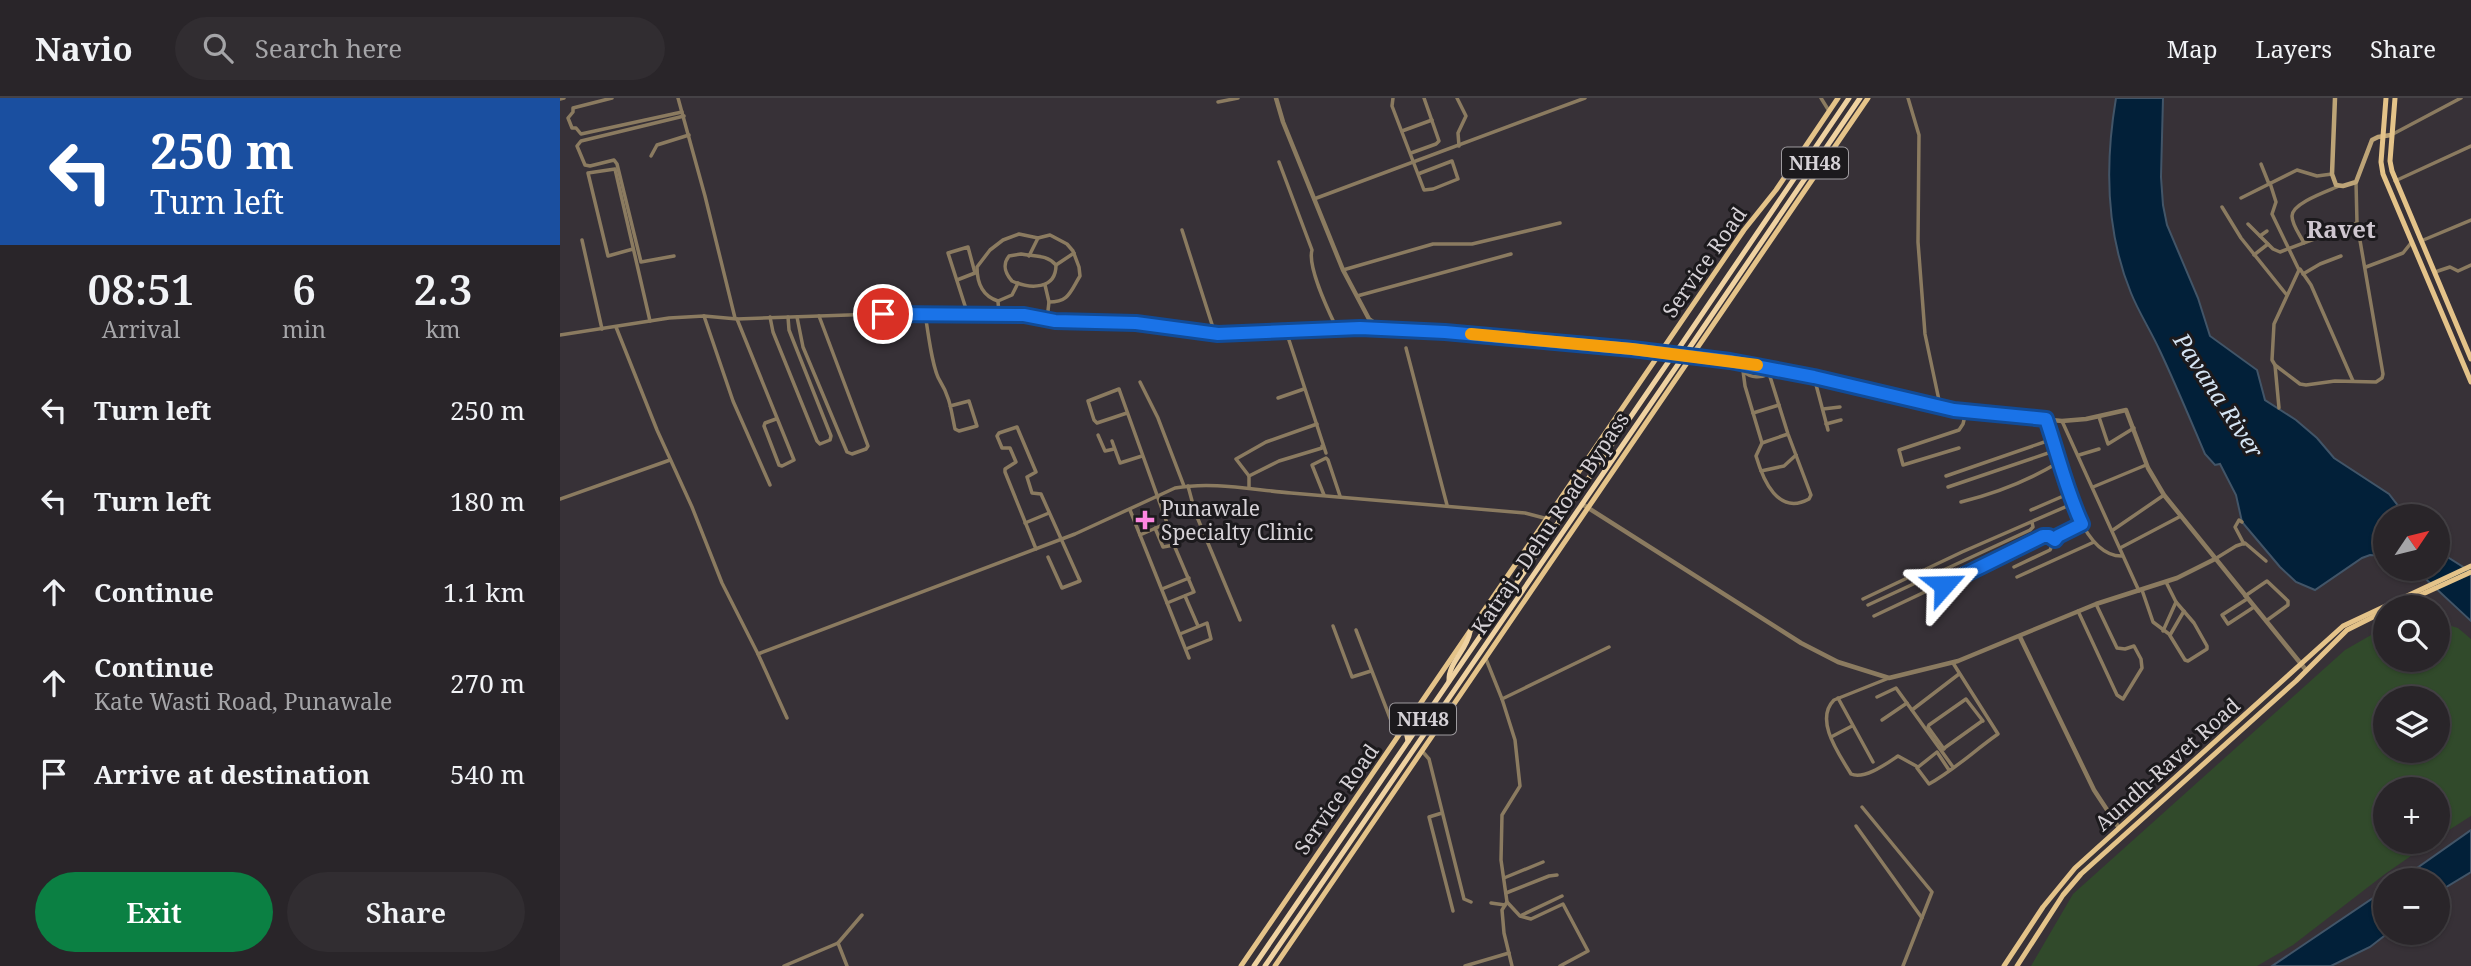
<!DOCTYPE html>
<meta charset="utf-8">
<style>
:root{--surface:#292529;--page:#312d31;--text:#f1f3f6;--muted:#a5a5a8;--line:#454246;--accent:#0b8043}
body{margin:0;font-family:"Noto Serif",serif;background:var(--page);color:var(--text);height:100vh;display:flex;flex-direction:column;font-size:26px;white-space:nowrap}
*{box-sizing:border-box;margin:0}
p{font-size:23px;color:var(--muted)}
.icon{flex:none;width:38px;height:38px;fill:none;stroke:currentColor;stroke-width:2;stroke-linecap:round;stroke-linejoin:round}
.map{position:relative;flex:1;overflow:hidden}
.panel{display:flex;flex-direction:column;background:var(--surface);width:560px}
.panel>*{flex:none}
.banner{background:#1a4fa0;color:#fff;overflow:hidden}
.needle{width:46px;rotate:55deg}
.tools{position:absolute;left:1813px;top:406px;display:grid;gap:14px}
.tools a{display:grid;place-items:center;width:77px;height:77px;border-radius:50%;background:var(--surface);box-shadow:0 2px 5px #0004,0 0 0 2px var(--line);font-size:35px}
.pin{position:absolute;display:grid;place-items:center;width:60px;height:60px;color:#fff;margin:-30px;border:4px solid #fff;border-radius:50%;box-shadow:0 2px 7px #0007}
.me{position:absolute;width:77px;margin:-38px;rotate:65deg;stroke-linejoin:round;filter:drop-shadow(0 0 5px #0008)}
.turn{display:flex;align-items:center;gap:24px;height:147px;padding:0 35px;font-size:32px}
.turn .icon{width:91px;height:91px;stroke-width:2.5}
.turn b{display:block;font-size:49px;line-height:60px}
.eta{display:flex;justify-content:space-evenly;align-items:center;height:119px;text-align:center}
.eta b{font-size:42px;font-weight:600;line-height:49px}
.button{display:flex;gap:14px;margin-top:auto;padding:14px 35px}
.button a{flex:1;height:80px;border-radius:42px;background:var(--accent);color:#fff;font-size:28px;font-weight:600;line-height:80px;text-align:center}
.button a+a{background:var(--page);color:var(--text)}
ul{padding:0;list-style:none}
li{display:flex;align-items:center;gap:21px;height:91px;padding:0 35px}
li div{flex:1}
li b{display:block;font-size:26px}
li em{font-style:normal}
header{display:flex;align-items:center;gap:42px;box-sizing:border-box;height:98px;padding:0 35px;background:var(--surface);border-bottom:2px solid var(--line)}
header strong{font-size:33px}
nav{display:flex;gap:38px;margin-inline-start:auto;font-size:24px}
.search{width:490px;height:63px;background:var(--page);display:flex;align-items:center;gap:18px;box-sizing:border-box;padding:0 24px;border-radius:38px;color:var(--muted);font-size:26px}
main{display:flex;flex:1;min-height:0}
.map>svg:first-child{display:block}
</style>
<header>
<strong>Navio</strong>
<div class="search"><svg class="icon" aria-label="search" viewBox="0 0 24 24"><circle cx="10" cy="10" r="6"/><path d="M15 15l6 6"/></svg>Search here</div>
<nav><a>Map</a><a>Layers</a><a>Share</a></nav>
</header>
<main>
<section class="panel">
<div class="banner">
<div class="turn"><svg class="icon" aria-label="left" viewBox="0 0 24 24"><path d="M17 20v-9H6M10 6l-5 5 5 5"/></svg><div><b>250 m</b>Turn left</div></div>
</div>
<div class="eta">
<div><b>08:51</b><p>Arrival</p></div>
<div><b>6</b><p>min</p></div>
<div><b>2.3</b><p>km</p></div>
</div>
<ul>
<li><svg class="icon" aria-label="left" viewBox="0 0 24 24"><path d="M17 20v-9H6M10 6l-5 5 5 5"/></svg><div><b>Turn left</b></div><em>250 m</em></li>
<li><svg class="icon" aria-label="left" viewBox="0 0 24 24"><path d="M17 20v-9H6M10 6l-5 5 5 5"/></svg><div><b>Turn left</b></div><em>180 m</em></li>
<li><svg class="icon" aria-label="ahead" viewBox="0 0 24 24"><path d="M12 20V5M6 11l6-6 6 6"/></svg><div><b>Continue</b></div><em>1.1 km</em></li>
<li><svg class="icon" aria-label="ahead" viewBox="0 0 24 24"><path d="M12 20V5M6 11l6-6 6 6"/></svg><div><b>Continue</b><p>Kate Wasti Road, Punawale</p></div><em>270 m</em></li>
<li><svg class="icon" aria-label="arrive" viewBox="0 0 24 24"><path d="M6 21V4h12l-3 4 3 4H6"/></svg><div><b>Arrive at destination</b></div><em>540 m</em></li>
</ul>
<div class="button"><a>Exit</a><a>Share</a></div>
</section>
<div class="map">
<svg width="1911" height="868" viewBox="0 0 1911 868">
<rect width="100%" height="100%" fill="#373137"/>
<path fill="#314a2b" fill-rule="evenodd" d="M1878 524 1898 530 1911 541V718L1878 739V691H1825V744H1871L1825 776 1733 847 1697 868H1471L1513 796 1785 552 1825 529V562H1878ZM1825 600H1878V653H1825Z"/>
<g fill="#022039" stroke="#425568" stroke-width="2">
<path d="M1556 0H1603L1601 79 1603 107 1607 127 1638 200 1650 238 1697 272 1705 302 1736 322 1757 340 1774 360 1829 396 1846 418H1825V458L1810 457 1802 460 1755 492 1736 484 1720 469 1682 424 1676 397 1660 366 1655 367 1645 356C1630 321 1616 287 1600 253 1591 233 1579 215 1571 195 1545 132 1545 65 1556 0Z"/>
<path d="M1878 453 1911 474V523L1855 471H1878Z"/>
<path d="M1911 732V774L1878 794V782H1840Z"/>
<path d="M1825 792V835H1828L1810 849 1771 868H1712Z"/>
</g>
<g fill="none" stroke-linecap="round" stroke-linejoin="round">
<g stroke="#8b7b60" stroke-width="3.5">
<path d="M52 0 13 10V14L8 20 12 30H16L21 36 122 14"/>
<path d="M118 0 145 98 175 220"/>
<path d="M833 0 832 8 864 92 873 91 898 81 892 63 858 76"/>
<path d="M897 0 906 18 898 35 899 48"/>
<path d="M1261 0 1269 13"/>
<path d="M1348 0 1359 37 1358 144 1365 236 1380 307"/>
<path d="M0 1 4 0"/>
<path d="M658 4 678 0"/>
<path d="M842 33 872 22"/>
<path d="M1833 36 1901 0"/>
<path d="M851 55 876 46 879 43 864 0"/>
<path d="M91 58 97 47 129 37"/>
<path d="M719 64 752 152C747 169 769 214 777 231"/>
<path d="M1701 66 1709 86"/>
<path d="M1835 83 1911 48"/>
<path d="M1710 85 1716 104 1712 116 1739 172 1714 226 1712 262 1715 267 1740 286 1746 287 1775 283 1816 284 1822 280 1823 276 1797 125 1796 84"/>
<path d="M1681 100 1737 72 1757 78 1772 76"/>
<path d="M754 101 1025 0"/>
<path d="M1662 109 1681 140 1726 196"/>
<path d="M1688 126 1713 151 1720 154 1797 125"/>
<path d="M622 132 655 236"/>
<path d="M1700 138 1707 133"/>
<path d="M22 142 42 231"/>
<path d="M1861 143 1911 122"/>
<path d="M1744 145C1740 137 1732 127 1732 118 1732 105 1768 93 1779 88"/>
<path d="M73 151 48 158 28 75 55 71 90 223"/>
<path d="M461 156C475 159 486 156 496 167 496 192 470 191 452 183 445 175 442 167 449 158Z"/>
<path d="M1694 157 1708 146"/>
<path d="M114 158 81 164 57 66 54 62 30 68 25 67 17 48 21 43 124 18"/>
<path d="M469 158 478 140"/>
<path d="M496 167 514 155"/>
<path d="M1806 169 1843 155 1851 145"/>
<path d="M1740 171 1751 187 1793 283"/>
<path d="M783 172 873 146H912L1000 125"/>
<path d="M1875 174 1890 169 1898 173 1911 167"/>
<path d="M1743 176 1760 166 1781 158"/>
<path d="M397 182 415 175 408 149 388 155 408 217"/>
<path d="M458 185 452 197 438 203C422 198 417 185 417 169L430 152 443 142 459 136 478 140 490 137 507 146 513 153 519 169 520 178C510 194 509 204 489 204"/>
<path d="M485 187 489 204 487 221"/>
<path d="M797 198 951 156"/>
<path d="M438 203 439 217"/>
<path d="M365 216C368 232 372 271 380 283 390 299 391 312 395 331L399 333 417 328 409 303 390 308"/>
<path d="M144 218 173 303 210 387"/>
<path d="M210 219 213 234 257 343 260 346 270 342 271 338 229 232 228 219"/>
<path d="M237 219 243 249 287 354 292 356 306 351 308 348 259 218"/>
<path d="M177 221 234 362 222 368 219 367 204 328 205 325 216 321"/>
<path d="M56 229 97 332 132 409 162 485 198 556 227 620"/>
<path d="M726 233 766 355"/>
<path d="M0 237 109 220 144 218 177 221 317 216 464 217 495 223 576 225 658 236 821 231"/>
<path d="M846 250 887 407"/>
<path d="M1182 265 1185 288 1202 345"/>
<path d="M1715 267 1719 310"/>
<path d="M1207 269 1228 336 1251 397 1249 401C1218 418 1203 382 1196 358L1202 345 1228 336"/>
<path d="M1184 274C1191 280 1201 280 1209 276"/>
<path d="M1254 279 1268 332"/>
<path d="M580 284 598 320 624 388"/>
<path d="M718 300 744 291"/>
<path d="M1263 311 1280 309"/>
<path d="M567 315 537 325 534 322 528 303 559 291 607 425 580 437"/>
<path d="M1193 315 1219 307"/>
<path d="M1539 319 1548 346 1574 330"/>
<path d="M1486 321C1498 355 1516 459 1562 458"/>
<path d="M1502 323 1579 493"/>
<path d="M1266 326 1281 322"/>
<path d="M538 337 545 353 554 351"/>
<path d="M552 343 560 365 582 358"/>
<path d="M1399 350 1343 367 1339 352 1399 332 1403 326 1406 314"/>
<path d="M1519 357 1539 351"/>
<path d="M1201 373 1224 368 1236 357"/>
<path d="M689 378 676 361 706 344 757 326"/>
<path d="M1386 378 1493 341"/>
<path d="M628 388 635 414 680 522"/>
<path d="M1388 389 1497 352"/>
<path d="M1533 389 1586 367"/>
<path d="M689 390V378L719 363 762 350V348"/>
<path d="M764 397 752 367 766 360 768 362 780 398"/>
<path d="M0 401 110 362"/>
<path d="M1401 404C1437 395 1468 383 1499 364"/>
<path d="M570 412 629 560"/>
<path d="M1471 412 1508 396"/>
<path d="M1682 424 1679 422 1675 429 1684 446"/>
<path d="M465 425 489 415"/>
<path d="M595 430 603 449 614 447 634 494 607 505"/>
<path d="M1553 432 1604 397"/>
<path d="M1560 450 1621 418"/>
<path d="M476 451 445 374V371L456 364 450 350H442L437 338 439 335 457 329 476 374 467 379 472 395 481 396 520 483 502 490 488 459"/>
<path d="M1655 461 1676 448 1685 445 1706 463"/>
<path d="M1454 469 1490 452 1496 439 1522 426"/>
<path d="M1457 479 1534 444"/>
<path d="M602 491 629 480"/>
<path d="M1582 492 1593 524 1609 536 1625 562 1628 563 1647 551V548L1634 525 1616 504"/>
<path d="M625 498 638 528"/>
<path d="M1685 498 1707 483 1728 503V507L1706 523"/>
<path d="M1303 501 1402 454 1512 406"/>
<path d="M1687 501 1662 517 1668 526 1694 509"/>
<path d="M1308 507 1470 432 1473 429 1472 424"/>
<path d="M1518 513 1557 597 1563 601 1582 570 1581 561 1574 548 1565 551 1557 550 1536 506"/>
<path d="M1314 518 1483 438H1489L1495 441"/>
<path d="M773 528 792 579 811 573"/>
<path d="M796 532 837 638"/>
<path d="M1603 533 1616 504 1606 484"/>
<path d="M620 536 647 525 651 541 626 551"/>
<path d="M1610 537 1624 513"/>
<path d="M198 556 515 436 615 390C653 383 693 392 731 395 809 402 887 409 965 415L988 421"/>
<path d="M926 561 942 601 955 642 960 688 942 717 941 762 947 804 942 812 944 835 952 868"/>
<path d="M1329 580 1274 602C1254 622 1279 656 1291 676 1304 682 1326 666 1338 658L1358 669"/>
<path d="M1317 599 1336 590 1393 669"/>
<path d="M1278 600 1313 664"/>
<path d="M942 601 1049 549"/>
<path d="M1352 612 1399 576"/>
<path d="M1322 622 1347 605"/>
<path d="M1271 639 1292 628"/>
<path d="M1383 651 1422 623"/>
<path d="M1384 651 1368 629 1369 627 1406 601 1423 623"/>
<path d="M862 653 869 661 904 801 911 804"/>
<path d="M1389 672 1377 654 1357 670 1369 686C1393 673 1415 652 1438 636L1393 565"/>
<path d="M1302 709 1372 794 1343 868"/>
<path d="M882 715 869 719 893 813"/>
<path d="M1296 728 1362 820"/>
<path d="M944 780 983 764"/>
<path d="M946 795 989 778 997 777"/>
<path d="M947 804 960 818 971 821 1003 806 1028 853 1000 868"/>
<path d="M931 805 945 807"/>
<path d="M962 817 1002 798"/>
<path d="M224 868 278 845"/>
<path d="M287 868 278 845 302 817"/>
<path d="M905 868 949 855"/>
</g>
<g stroke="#8b7b60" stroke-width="4.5">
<path d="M716 0 723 24 783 172 809 221 823 231 885 234 1072 251 1182 265 1254 279 1406 314 1502 323 1526 321 1566 312 1588 370 1604 397 1746 572"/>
<path d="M1022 406 1241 545 1278 564 1329 580 1398 563 1536 506 1617 480 1655 461"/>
<path d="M1460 539 1534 692 1559 730"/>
</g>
<path stroke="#bda477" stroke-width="4.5" d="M1775 0 1772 76 1776 87 1783 88 1796 84 1812 42 1818 39 1831 37"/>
<g stroke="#e4c389" stroke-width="5">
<path d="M1826 0 1821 64 1823 76 1911 284"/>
<path d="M1835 0 1830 63 1832 73 1911 261"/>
<path d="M1834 509 1911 474"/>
<path d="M681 868 1184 132 1216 92 1278 0"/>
<path d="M715 868 1308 0"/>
<path d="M1444 868 1483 809 1515 770 1783 528 1911 468"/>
<path d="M1457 868 1503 797 1521 776 1736 583 1787 532 1825 513"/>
</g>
<g stroke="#efd2a1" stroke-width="5">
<path d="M1119 250 1289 0"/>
<path d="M1128 252 1300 0"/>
<path d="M889 583C888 565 907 552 910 534"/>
<path d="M845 629 848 643"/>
<path d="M694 868 1111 260"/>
<path d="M705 868 1121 262"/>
</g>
<g stroke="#efd2a1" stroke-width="5">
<path d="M1111 260 1119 250"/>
<path d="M1121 262 1128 252"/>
</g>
</g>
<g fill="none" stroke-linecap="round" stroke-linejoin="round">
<defs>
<path id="route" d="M323 216 464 217 495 223 576 225 658 236 800 230 885 234 1072 251 1170 263 1254 279 1394 312 1486 321C1498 356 1506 392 1522 426L1498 438 1495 442 1489 438H1483L1384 487"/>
</defs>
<use href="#route" stroke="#114b97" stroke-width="18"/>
<use href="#route" stroke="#1a73e8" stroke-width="12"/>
<path stroke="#f59e0b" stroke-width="12" d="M911 236 1072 251 1197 267"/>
</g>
<path fill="#fd86e1" stroke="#1c1a1d" stroke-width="2.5" d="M581.5 411.5h7v7h7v7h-7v7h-7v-7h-7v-7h7z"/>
<g text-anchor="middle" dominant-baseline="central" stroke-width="6" stroke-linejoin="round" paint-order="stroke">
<g fill="#1c1a1d" stroke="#9e9b9f" stroke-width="2">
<rect x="1222" y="49.5" width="66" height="31" rx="5"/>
<rect x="830" y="605.5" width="66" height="31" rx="5"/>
</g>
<g font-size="19" font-weight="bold" fill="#d6d2d7">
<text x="1255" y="65">NH48</text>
<text x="863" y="621">NH48</text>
</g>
<g font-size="21" fill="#d6d2d7" stroke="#1c1a1d">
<text transform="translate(1144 164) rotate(-55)">Service Road</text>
<text transform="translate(990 425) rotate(-56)">Katraj - Dehu Road Bypass</text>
<text transform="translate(1607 666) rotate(-42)">Aundh-Ravet Road</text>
<text transform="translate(776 701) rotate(-55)">Service Road</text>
</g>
<g font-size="21" fill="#d6d2d7" stroke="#1c1a1d" text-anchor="start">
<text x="601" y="410">Punawale<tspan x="601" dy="24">Specialty Clinic</tspan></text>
</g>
<g font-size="23" font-style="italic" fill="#d6e5f4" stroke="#1c1a1d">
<text transform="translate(1659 297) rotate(57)">Pavana River</text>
</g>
<g font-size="24" font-weight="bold" fill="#cfc7d0" stroke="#1c1a1d">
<text x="1781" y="130">Ravet</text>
</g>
</g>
</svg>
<div class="tools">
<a><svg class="needle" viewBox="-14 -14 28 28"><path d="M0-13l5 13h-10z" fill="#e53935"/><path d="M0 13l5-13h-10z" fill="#a5a5a8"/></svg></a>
<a><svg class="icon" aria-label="search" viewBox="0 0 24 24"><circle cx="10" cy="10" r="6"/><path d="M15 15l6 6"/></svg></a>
<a><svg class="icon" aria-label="layers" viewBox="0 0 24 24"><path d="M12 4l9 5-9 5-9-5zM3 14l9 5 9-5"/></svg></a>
<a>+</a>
<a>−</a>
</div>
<div class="pin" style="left:323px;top:216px;background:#d93025"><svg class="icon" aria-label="arrive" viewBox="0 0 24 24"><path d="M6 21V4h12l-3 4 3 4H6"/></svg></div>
<svg class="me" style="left:1384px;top:487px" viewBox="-20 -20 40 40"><path d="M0-17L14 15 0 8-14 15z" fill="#1a73e8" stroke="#fff" stroke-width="4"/></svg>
</div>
</main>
